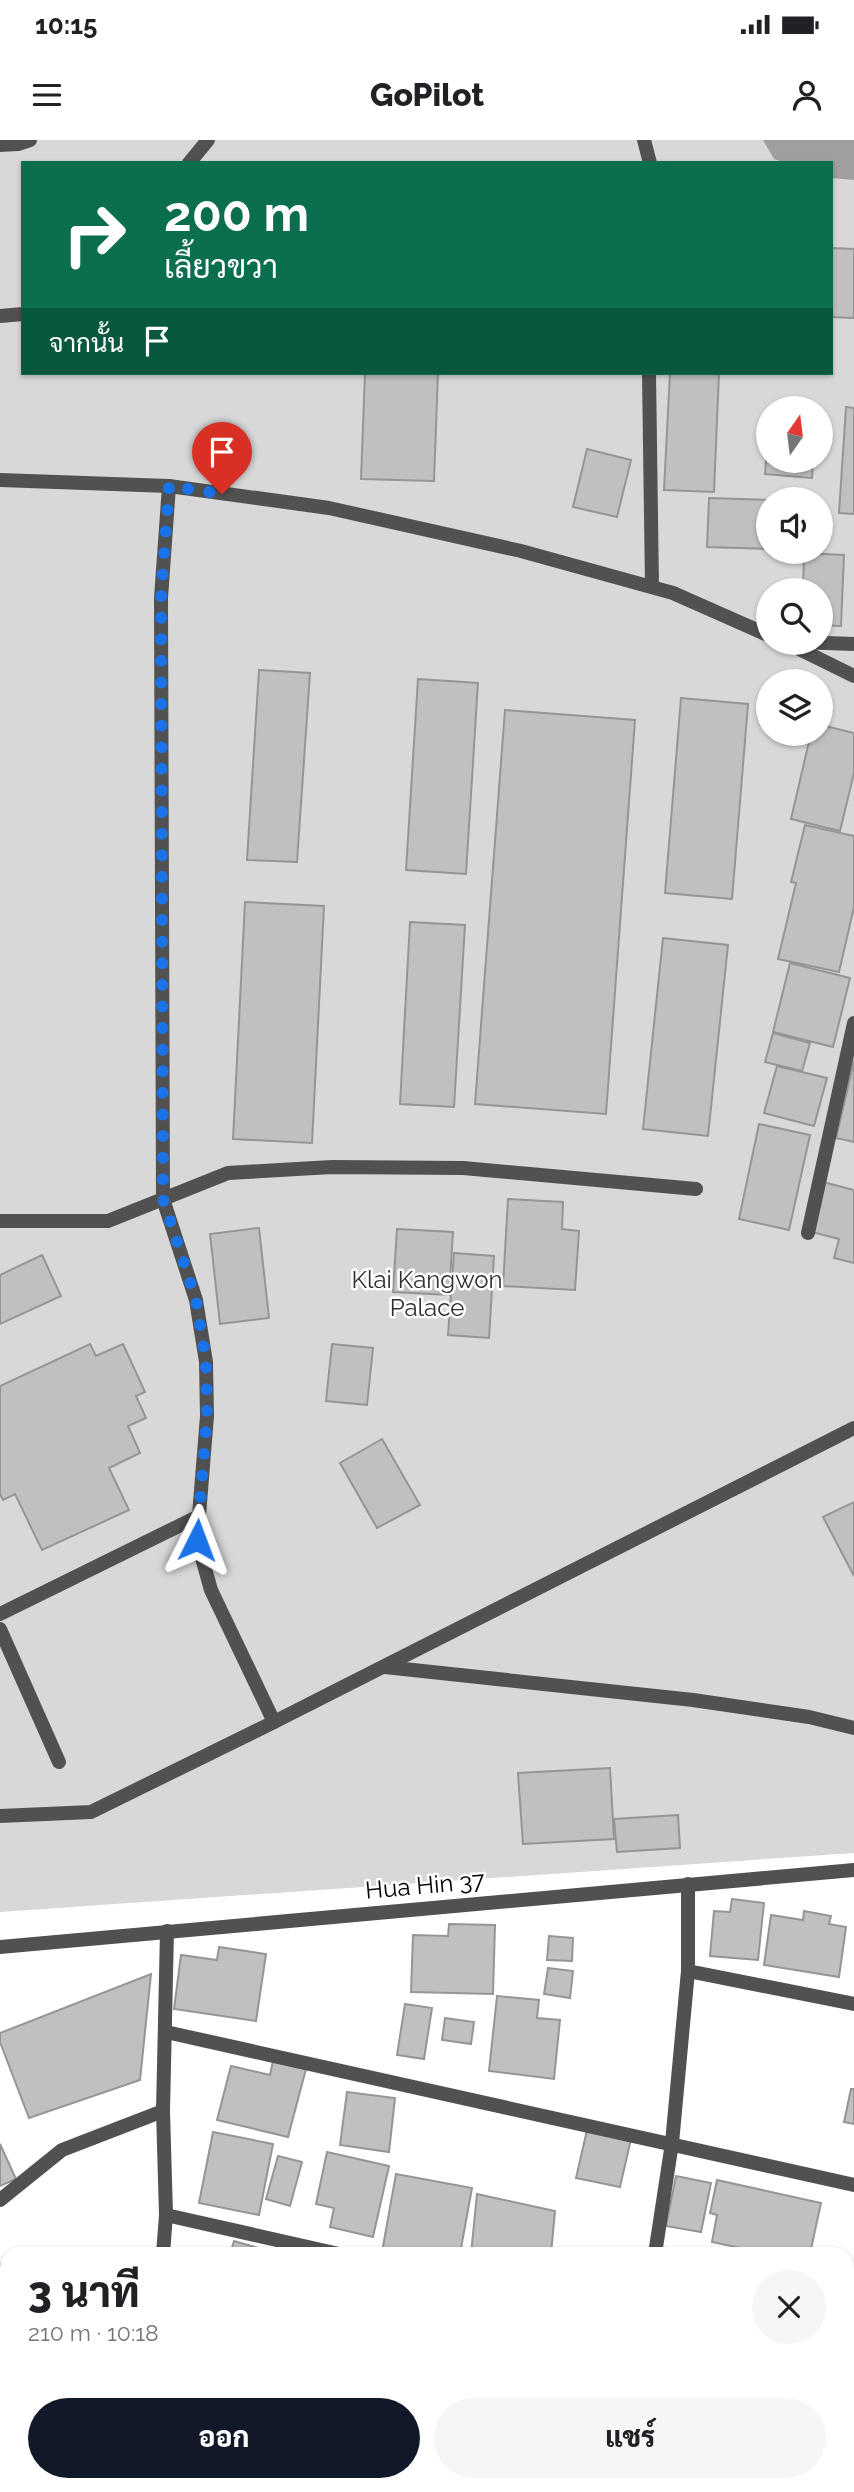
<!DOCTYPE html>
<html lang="th">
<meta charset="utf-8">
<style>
:root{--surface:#fff;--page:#f6f6f6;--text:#202124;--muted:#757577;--accent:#111827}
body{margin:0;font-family:Raleway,Sarabun,sans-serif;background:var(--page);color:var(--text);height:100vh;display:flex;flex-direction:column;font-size:26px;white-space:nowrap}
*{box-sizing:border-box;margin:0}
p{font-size:23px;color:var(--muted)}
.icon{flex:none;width:38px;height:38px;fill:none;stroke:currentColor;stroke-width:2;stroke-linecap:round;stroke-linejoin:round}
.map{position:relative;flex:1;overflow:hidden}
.drawer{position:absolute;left:0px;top:2107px;width:854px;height:245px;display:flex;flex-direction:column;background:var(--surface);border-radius:21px 21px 0 0;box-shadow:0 2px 5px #0004}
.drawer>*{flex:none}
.guide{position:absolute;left:21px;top:21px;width:812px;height:214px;border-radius:0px;box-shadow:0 2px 5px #0004;background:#0b6e4f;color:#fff;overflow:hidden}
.needle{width:46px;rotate:14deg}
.tools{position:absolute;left:756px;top:256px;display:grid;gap:14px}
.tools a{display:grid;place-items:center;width:77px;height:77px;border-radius:50%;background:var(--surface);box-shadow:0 2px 5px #0004;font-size:35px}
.pin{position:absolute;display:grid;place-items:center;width:60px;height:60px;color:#fff;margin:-72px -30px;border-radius:50% 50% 50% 0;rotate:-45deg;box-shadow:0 0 7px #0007}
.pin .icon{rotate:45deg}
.me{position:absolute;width:77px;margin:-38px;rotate:3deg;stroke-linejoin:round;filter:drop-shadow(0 0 5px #0008)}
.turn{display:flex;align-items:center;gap:24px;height:147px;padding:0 28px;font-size:32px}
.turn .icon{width:91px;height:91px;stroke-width:2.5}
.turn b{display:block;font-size:49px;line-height:60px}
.then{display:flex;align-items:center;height:66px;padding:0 28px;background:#0003;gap:14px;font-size:26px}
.round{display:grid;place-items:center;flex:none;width:74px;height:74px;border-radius:37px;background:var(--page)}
.head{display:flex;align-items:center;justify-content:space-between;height:119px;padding:0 28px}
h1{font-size:42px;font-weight:800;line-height:52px}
.cta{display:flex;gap:14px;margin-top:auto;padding:14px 28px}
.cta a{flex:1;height:80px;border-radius:42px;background:var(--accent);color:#fff;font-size:28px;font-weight:800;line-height:80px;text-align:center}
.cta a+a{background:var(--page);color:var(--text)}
.status{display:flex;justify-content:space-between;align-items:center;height:49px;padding:0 35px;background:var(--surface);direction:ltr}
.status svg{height:19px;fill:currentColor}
header{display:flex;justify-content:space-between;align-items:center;height:91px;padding:0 28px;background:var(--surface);font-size:32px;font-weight:800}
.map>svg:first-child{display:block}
</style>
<div class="status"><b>10:15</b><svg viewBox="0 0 49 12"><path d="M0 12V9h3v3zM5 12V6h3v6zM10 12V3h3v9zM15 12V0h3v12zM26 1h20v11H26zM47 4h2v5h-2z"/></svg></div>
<header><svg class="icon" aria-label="menu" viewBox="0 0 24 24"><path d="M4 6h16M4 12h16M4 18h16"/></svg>GoPilot<svg class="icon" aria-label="person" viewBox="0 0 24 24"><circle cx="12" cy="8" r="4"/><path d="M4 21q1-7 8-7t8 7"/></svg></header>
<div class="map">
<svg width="854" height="2352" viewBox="0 0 854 2352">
<rect width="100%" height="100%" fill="#fff"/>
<path fill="#d8d8d8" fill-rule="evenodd" d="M0 0H854V1713L0 1772ZM23 23H831V233H23ZM768 268H821V320H768ZM768 359H821V411H768ZM768 450H821V502H768ZM768 541H821V593H768Z"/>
<path fill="#9f9f9f" d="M763 0H854V40L831 38V23H785L774 19Z"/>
<g fill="#c0c0c0" stroke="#959595" stroke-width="2">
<path d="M831 108 854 109V178L831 177Z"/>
<path d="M365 233H438L434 341 361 339Z"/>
<path d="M670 233H719L714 352 664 350Z"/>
<path d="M846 267 854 268V374L839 373Z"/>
<path d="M768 296V320H813L812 338 765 334Z"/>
<path d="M587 309 631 320 617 377 573 367Z"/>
<path d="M709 358 768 360V409L707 407Z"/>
<path d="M804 413 844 415 841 486 821 485V450H803Z"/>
<path d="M259 530 310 533 297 722 247 720Z"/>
<path d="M418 539 478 543 466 734 406 730Z"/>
<path d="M681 558 748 564 732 759 665 753Z"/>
<path d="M505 570 635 580 606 974 475 964Z"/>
<path d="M821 585 854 593V633L840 691 791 679 811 593H821Z"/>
<path d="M805 685 854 696V767L839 832 778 819 796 743 791 742Z"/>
<path d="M245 762 324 766 312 1003 233 999Z"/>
<path d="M410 782 465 785 454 967 400 964Z"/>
<path d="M663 798 728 805 708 996 643 989Z"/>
<path d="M790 823 850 838 833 907 773 892Z"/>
<path d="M773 893 810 903 802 931 765 922Z"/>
<path d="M854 921V1002L836 998Z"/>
<path d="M777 926 827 938 814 986 764 973Z"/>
<path d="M759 984 810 995 789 1090 739 1079Z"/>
<path d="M823 1042 854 1050V1123L834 1118 839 1099 812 1092Z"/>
<path d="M508 1059 563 1062 562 1089 579 1091 575 1150 503 1146Z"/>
<path d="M259 1088 269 1178 220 1184 210 1094Z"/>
<path d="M397 1089 453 1092 449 1155 393 1152Z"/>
<path d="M454 1113 494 1116 489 1198 448 1195Z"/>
<path d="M42 1115 61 1156 0 1184V1135Z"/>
<path d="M90 1204 96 1216 123 1204 145 1252 136 1256 146 1278 128 1286 140 1313 109 1328 129 1370 42 1410 15 1354 3 1360 0 1354V1246Z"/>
<path d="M332 1204 373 1208 367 1265 326 1261Z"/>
<path d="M382 1299 420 1365 377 1388 340 1323Z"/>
<path d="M854 1362V1436L823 1377Z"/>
<path d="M610 1628 614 1699 523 1704 518 1633Z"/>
<path d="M678 1675 680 1708 617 1712 614 1679Z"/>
<path d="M732 1759 764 1763 758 1820 710 1816 714 1771 730 1772Z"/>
<path d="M804 1771 831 1776 829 1784 846 1787 839 1837 764 1825 771 1775 803 1780Z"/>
<path d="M449 1784 495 1785 493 1854 411 1852 413 1795 448 1796Z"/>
<path d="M549 1796 573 1798 572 1821 547 1820Z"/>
<path d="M219 1807 266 1814 256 1881 174 1869 181 1815 217 1820Z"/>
<path d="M548 1828 573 1831 570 1858 544 1854Z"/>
<path d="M151 1834 140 1940 29 1978 0 1902V1893Z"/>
<path d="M497 1856 539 1860 537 1878 560 1880 554 1939 489 1931Z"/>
<path d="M405 1864 432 1868 424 1919 397 1915Z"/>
<path d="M445 1878 474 1882 471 1904 442 1900Z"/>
<path d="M273 1921 306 1929 288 1997 217 1980 231 1926 270 1935Z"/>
<path d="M851 1949H854V1984L844 1982Z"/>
<path d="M347 1952 395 1958 389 2012 340 2005Z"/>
<path d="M587 1990 631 1999 620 2047 576 2038Z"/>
<path d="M213 1992 273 2004 259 2075 199 2063Z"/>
<path d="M0 2004 16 2039 0 2046Z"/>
<path d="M327 2012 389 2026 373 2097 330 2087 334 2068 316 2064Z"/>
<path d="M278 2016 302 2022 290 2066 266 2059Z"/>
<path d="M396 2034 472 2048 460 2114 382 2112Z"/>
<path d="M676 2036 711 2043 701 2092 666 2086Z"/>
<path d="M717 2040 821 2063 810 2114H769L712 2102 717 2075 710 2073Z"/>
<path d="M477 2054 555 2071 551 2114H471Z"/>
<path d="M234 2101 279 2114H230Z"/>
<path d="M0 2124 7 2126V2183L0 2182Z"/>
<path d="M847 2344V2352H787V2345Z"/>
<rect x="273" y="2345" width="72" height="7"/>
<path d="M427 2345H518V2352L427 2351Z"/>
<path d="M564 2345H606L605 2352H563Z"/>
<path d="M683 2345H781L780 2352H682Z"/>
</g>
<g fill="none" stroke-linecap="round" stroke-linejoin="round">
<g stroke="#515151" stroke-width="14">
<path d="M644 0 650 23"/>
<path d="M0 5 18 4 30 0"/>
<path d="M189 23 208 0"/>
<path d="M0 176 23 174"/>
<path d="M649 233 652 447"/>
<path d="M0 340 169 346 329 368 521 411 673 453 768 495"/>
<path d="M169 346 161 458 163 1059 196 1160 206 1222 207 1276 197 1400 211 1450 274 1582"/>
<path d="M785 502 854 536"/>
<path d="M797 502 854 504"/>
<path d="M0 1081H108L228 1033 332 1027 463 1028 696 1049"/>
<path d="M808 1093 854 883"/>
<path d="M0 1474 199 1376"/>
<path d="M0 1489 59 1622"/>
<path d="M385 1527 693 1560 809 1577 854 1588"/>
<path d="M0 1676 91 1672 274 1582 854 1288"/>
</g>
<g stroke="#515151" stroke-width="14">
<path d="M0 1807 854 1730"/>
<path d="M688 1831 854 1864"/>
<path d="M166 1892 854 2045"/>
<path d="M0 2060 62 2010 163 1971"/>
<path d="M166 2075 339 2114"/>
<path d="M163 2114 166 2075 163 1971 167 1791"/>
<path d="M655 2114 672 2003 688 1831V1744"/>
<path d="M847 2229 854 2230"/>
<path d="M144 2352 145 2345"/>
<path d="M406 2352V2345"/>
<path d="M648 2352V2350"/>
</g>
</g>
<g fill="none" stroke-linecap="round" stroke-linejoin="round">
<path stroke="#1a73e8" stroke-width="12" stroke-dasharray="0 21.6" d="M197 1400 207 1276 206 1222 196 1160 163 1059 161 458 169 346 222 354"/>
</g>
<g text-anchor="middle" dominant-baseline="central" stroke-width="5" stroke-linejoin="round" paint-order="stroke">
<g font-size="24" fill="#2f2f2f" stroke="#fff">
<text x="427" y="1139">Klai Kangwon<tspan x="427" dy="28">Palace</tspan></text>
</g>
<g font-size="24" fill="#000" stroke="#fff">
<text transform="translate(425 1745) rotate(-5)">Hua Hin 37</text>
</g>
</g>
</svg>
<div class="tools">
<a><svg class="needle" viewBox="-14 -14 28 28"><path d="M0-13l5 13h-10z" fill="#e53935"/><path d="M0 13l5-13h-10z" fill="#757577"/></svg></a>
<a><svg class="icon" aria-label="sound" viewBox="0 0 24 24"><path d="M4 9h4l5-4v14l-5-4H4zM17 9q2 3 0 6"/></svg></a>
<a><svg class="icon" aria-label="search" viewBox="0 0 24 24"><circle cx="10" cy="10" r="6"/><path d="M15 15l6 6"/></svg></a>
<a><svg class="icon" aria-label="layers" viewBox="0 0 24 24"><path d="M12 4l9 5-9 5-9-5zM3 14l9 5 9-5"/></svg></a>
</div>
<div class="pin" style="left:222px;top:354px;background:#d93025"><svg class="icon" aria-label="arrive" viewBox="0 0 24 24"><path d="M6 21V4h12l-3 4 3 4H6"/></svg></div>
<svg class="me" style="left:197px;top:1400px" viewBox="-20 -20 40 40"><path d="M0-17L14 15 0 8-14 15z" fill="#1a73e8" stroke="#fff" stroke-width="4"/></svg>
<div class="guide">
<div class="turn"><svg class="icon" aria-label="right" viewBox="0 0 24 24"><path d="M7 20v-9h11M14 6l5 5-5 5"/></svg><div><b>200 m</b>เลี้ยวขวา</div></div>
<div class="then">จากนั้น<svg class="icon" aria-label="arrive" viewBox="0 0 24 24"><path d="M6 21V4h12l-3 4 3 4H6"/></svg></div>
</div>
<section class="drawer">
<div class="head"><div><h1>3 นาที</h1><p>210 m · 10:18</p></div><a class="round"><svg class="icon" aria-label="close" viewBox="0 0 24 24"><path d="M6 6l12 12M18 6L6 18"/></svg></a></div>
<div class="cta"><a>ออก</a><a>แชร์</a></div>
</section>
</div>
